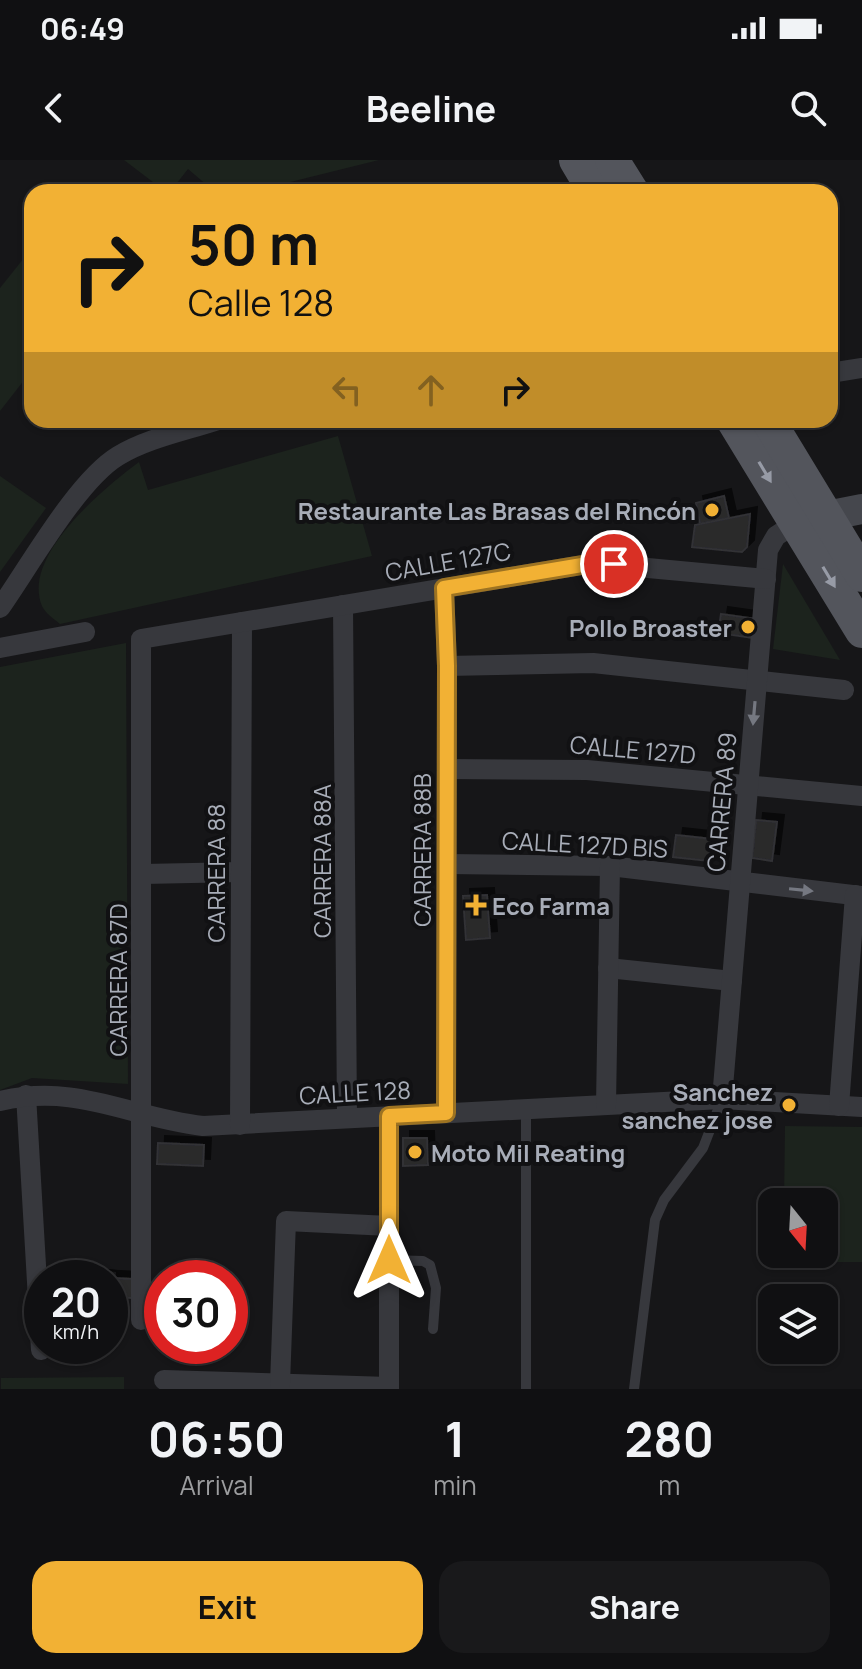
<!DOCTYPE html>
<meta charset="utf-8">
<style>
:root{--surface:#101012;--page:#19191b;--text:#f1f3f6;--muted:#9c9d9f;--line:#303032;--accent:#f2b134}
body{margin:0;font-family:Manrope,sans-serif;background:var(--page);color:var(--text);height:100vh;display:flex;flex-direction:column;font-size:30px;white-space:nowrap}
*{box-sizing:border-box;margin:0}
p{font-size:26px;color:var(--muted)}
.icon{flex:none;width:44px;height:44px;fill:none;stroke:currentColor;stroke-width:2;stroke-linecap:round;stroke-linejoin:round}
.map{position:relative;height:1229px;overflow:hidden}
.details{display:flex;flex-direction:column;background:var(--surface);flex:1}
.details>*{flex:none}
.hud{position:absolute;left:24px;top:24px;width:814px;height:244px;border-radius:24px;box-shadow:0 2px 6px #0004,0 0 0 2px var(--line);background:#f2b134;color:#111;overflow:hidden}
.needle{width:52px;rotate:162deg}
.tools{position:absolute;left:758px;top:1028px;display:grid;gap:16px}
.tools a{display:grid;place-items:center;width:80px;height:80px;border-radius:16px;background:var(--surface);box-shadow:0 2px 6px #0004,0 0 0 2px var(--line);font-size:40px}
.speed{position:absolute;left:24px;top:1100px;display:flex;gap:16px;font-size:40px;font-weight:700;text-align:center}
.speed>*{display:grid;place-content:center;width:104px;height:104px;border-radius:50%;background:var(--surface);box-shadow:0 2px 6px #0004,0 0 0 2px var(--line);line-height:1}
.speed small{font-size:20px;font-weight:400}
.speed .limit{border:12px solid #d22;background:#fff;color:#111}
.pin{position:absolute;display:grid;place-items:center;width:68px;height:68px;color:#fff;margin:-34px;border:4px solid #fff;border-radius:50%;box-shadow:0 2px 8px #0007}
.me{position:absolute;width:88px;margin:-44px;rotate:0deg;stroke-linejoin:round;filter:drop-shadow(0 0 6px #0008)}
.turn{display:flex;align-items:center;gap:28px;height:168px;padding:0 32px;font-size:36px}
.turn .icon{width:104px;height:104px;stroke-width:2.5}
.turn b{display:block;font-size:56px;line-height:68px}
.lanes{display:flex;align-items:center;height:76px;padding:0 32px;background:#0003;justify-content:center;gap:40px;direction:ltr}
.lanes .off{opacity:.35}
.eta{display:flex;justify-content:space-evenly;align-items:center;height:136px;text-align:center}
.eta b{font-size:48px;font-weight:700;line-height:56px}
.action{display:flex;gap:16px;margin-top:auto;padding:16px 32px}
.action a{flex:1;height:92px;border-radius:24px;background:var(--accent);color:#111;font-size:32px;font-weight:700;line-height:92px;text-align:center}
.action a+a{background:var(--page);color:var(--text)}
.status{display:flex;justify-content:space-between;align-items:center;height:56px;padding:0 40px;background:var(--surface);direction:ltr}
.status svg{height:22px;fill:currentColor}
header{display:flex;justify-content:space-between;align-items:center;height:104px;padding:0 32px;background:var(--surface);font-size:36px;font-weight:700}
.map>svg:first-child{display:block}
</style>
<div class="status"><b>06:49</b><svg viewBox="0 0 49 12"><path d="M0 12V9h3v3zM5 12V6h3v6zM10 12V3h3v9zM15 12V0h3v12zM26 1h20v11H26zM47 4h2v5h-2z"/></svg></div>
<header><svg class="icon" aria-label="back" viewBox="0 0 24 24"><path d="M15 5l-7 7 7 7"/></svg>Beeline<svg class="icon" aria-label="search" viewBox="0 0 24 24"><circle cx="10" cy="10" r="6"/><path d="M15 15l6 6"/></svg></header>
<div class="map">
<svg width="862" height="1229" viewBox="0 0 862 1229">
<defs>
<filter id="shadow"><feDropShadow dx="7" dy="-7" stdDeviation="0" flood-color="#0009"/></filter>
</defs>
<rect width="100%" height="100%" fill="#161618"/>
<g fill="#1c231d">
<path d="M124 0H379L250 32H215L188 9 170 32H166Z"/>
<path d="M32 88V210L0 251V128Z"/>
<path d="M338 276 372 396 60 464C54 459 45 453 42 446 21 396 104 328 139 302L148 330Z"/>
<path d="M0 316 46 348 0 412Z"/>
<path d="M783 404 840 500 773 489Z"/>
<path d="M126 483 128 924 32 918 0 930V507Z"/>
<path d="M785 966 862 967V1102H782V1094H824V1042H784Z"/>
<path d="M124 1217V1229H1V1218Z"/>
</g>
<g fill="#29292c" stroke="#303034" stroke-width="2" filter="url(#shadow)">
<path d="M724 336 729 358 700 364 696 343Z"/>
<path d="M750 354 747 387 742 392 692 387 695 365Z"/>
<path d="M721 454 757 459 754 478 718 473Z"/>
<path d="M756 660 777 662 772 701 752 698Z"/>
<path d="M676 675 712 679 709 701 673 697Z"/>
<path d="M487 735 490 778 466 780 463 736Z"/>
<path d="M403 978H427L428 1005 403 1006Z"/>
<path d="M158 983 204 985 203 1006 157 1004Z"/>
<path d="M94 1117 132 1119V1138L110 1137V1118Z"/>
</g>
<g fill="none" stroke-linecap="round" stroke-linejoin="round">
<g stroke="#37383d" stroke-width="10">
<path d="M526 949V1229"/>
<path d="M389 1100 423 1101 430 1105 436 1128 433 1169"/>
<path d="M634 1229 655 1060 664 1040 703 988 722 939"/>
</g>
<g stroke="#37383d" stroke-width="20">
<path d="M830 213 862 208"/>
<path d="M444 428 447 506 446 953"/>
<path d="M343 445 347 957"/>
<path d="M0 448C29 407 77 321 118 296 148 278 185 271 218 260"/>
<path d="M0 488 85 472"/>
<path d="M447 506 593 503 844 530"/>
<path d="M447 609 587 610 862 636"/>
<path d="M447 704 610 706 862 736"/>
<path d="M143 714 241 712"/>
<path d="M608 808 732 821"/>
<path d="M26 935 41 1190"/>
<path d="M722 939 768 390 776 376 796 363"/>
<path d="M0 941C78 923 128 957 203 966L722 939 862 947"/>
<path d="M606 945 610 706"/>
<path d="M839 946 855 735"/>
<path d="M240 965 242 462"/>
<path d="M141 1160V479L594 403 766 419"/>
<path d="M164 1220 389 1227"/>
<path d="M280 1224 286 1061 389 1066"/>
<path d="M389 1229V956"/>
</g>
<path stroke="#45474d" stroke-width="30" d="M806 360 862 349"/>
<g stroke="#53555c" stroke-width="34">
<path d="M576 0 595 32"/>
<path d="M612 0 632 32"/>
<path d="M733 260 862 471"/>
<path d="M768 260 862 415"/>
</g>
</g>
<defs><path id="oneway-solid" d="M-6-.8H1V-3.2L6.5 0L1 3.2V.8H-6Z" transform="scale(2)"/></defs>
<g fill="#979ba6">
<use href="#oneway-solid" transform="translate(765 312) rotate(59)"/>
<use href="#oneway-solid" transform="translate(829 417) rotate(59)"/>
</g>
<g fill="#757881">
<use href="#oneway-solid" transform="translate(754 553) rotate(95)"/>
<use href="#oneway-solid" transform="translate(801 730) rotate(6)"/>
</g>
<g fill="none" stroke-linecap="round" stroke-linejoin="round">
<defs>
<path id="route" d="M389 1100V956L446 953 447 506 444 428 582 405 614 404"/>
</defs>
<use href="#route" stroke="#9d7322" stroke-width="20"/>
<use href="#route" stroke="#f2b134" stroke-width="14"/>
</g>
<g fill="#f2b134" stroke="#111113" stroke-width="3">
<circle cx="712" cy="350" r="8"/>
<circle cx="748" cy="467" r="8"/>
<path d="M472 733h8v8h8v8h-8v8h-8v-8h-8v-8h8z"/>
<circle cx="789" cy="945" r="8"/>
<circle cx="415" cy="992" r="8"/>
</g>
<g text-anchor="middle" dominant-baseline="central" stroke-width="8" stroke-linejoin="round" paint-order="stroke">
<g font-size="24" font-weight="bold" fill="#a8adb8" stroke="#111113" text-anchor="end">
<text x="696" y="350">Restaurante Las Brasas del Rincón</text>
<text x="732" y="467">Pollo Broaster</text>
<text x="492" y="745" text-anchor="start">Eco Farma</text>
<text x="773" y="931">Sanchez<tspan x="773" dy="28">sanchez jose</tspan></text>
<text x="431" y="992" text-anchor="start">Moto Mil Reating</text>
</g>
<g font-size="24" fill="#a8adb8" stroke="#111113">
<text transform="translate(448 401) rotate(-10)">CALLE 127C</text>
<text transform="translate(633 589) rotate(5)">CALLE 127D</text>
<text transform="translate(721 642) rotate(-85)">CARRERA 89</text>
<text transform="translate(585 684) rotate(3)">CALLE 127D BIS</text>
<text transform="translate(421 690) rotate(-90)">CARRERA 88B</text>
<text transform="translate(321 701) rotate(-90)">CARRERA 88A</text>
<text transform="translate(215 713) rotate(-90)">CARRERA 88</text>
<text transform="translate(117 820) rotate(-90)">CARRERA 87D</text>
<text transform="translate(355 932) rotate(-3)">CALLE 128</text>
</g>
</g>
</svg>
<div class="tools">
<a><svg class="needle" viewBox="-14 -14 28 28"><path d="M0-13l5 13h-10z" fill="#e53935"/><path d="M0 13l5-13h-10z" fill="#9c9d9f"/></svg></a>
<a><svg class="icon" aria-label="layers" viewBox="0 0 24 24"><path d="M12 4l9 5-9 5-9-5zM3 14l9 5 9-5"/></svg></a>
</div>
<div class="speed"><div>20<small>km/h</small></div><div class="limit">30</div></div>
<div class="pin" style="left:614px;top:404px;background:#d93025"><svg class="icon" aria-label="arrive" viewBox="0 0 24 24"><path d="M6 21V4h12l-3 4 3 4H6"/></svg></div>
<svg class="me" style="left:389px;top:1100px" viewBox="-20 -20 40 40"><path d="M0-17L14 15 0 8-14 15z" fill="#f2b134" stroke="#fff" stroke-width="4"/></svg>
<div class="hud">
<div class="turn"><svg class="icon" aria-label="right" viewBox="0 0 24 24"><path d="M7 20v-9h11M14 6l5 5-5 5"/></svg><div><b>50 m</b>Calle 128</div></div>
<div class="lanes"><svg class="icon off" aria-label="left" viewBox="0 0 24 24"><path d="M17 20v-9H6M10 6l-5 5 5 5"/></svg><svg class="icon off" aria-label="ahead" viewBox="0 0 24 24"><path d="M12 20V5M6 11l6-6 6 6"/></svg><svg class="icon" aria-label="right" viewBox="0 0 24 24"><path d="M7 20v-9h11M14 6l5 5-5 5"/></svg></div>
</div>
</div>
<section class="details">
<div class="eta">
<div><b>06:50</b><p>Arrival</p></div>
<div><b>1</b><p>min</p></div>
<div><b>280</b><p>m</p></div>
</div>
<div class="action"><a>Exit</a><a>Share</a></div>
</section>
